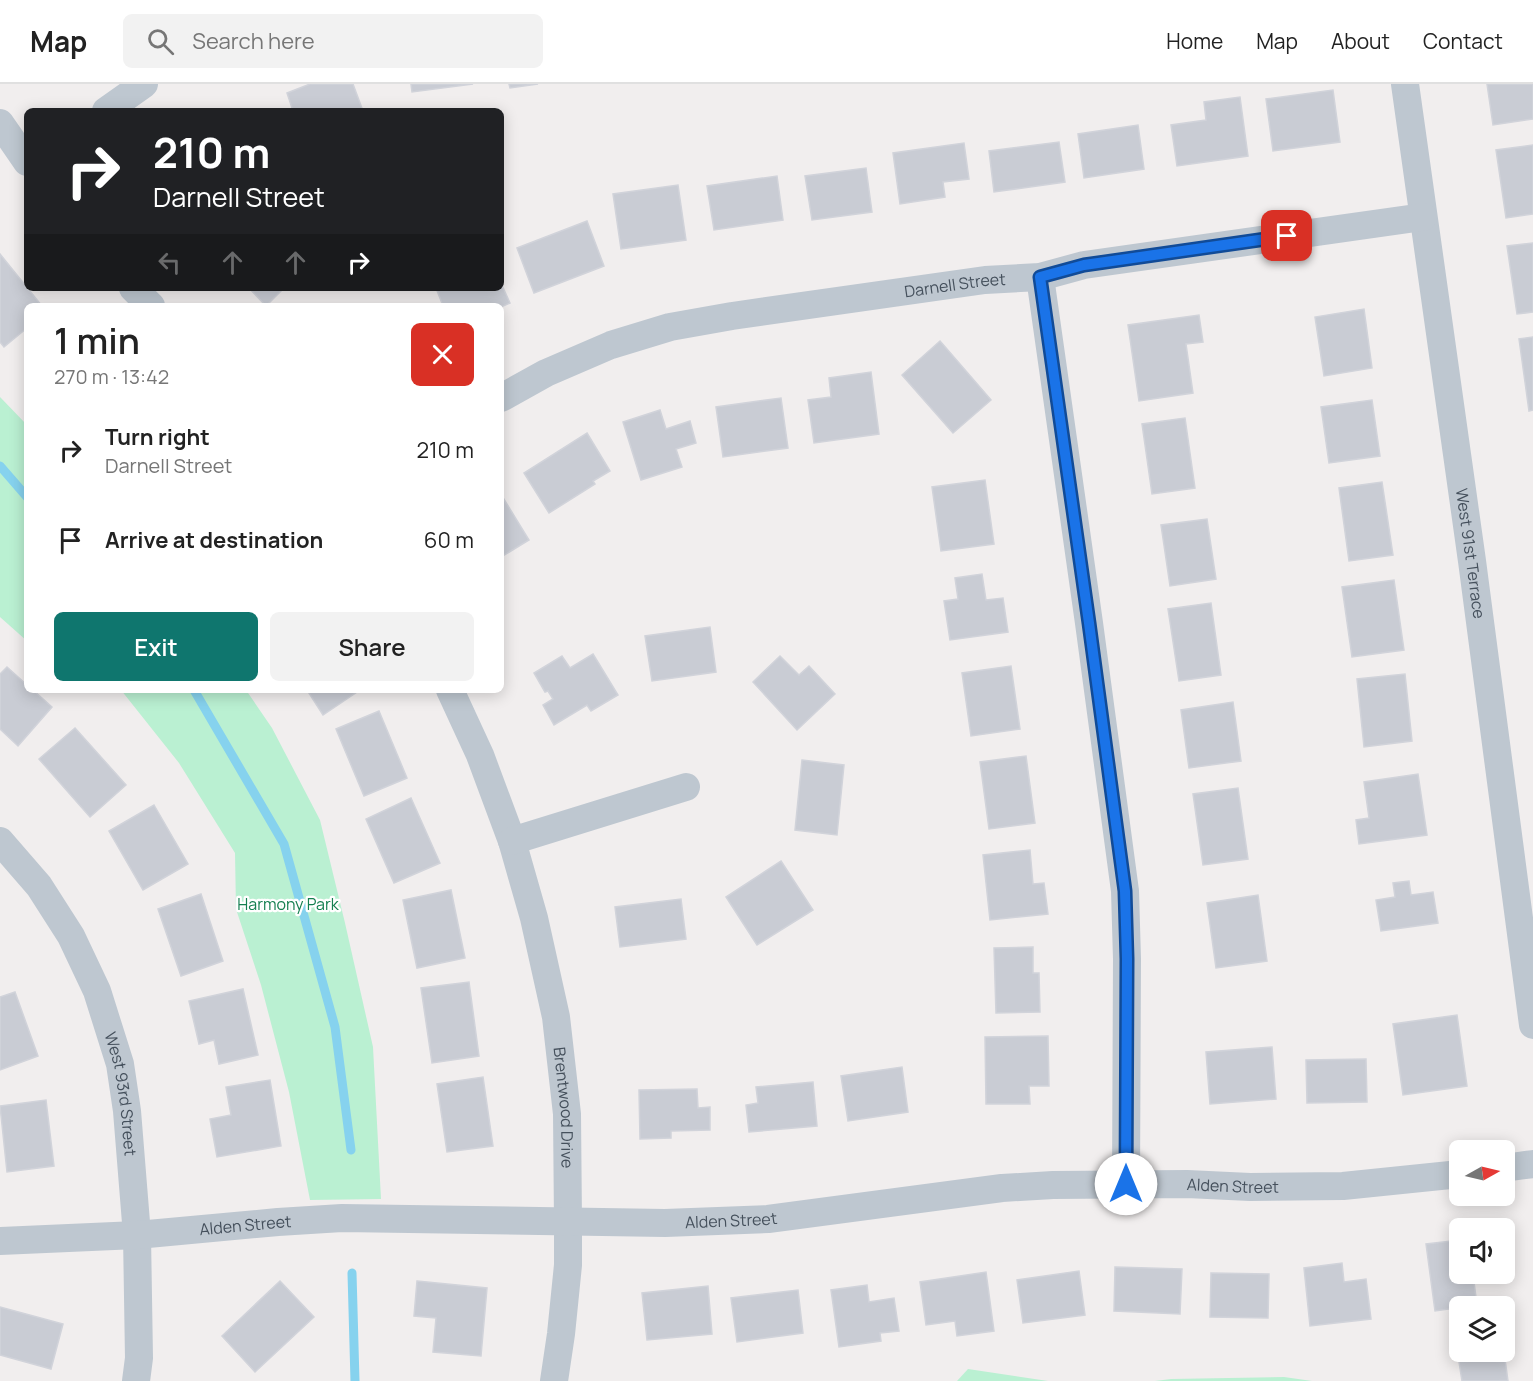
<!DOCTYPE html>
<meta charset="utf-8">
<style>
:root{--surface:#fff;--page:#f2f2f2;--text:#222;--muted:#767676;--line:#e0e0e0;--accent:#0f766e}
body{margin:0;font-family:Manrope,sans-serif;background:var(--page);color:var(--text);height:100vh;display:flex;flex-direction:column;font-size:22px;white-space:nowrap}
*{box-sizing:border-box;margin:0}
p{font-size:20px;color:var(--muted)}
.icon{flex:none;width:33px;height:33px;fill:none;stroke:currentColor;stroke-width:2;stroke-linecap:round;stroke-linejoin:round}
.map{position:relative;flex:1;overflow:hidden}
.side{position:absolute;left:24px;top:219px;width:480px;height:390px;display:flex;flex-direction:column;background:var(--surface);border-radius:9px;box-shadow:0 3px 15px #0003}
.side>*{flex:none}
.top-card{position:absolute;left:24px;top:24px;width:480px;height:183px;border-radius:9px;box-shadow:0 3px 15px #0003;background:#202124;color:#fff;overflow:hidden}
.needle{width:39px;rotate:82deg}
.fabs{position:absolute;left:1449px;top:1056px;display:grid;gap:12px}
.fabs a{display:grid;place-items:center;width:66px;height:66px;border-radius:9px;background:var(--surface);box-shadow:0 3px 15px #0003;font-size:30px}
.pin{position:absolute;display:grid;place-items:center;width:51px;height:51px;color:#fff;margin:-26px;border-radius:12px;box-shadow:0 3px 9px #0006}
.me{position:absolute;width:66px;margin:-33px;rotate:0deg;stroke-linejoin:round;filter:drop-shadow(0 0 4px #0008)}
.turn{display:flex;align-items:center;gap:21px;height:126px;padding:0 30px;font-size:27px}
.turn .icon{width:78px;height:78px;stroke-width:2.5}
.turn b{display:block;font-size:42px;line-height:51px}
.lanes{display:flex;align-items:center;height:57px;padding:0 30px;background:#0003;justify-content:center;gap:30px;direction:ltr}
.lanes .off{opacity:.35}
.round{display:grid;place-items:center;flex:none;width:63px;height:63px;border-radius:9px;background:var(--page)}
.summary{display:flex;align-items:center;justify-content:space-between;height:102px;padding:0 30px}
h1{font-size:36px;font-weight:600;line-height:45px}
.button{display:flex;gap:12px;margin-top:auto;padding:12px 30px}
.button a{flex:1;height:69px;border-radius:9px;background:var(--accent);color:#fff;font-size:24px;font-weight:600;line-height:69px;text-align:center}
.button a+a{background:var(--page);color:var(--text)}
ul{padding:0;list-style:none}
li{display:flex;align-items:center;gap:18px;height:90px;padding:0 30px}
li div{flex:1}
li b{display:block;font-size:22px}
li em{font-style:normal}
header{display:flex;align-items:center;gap:36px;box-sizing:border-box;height:84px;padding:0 30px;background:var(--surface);border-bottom:2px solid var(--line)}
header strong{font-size:28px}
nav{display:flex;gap:33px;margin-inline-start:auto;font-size:21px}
.search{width:420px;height:54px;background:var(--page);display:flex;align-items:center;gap:15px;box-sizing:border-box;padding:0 21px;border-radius:9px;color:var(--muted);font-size:22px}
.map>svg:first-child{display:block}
</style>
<header>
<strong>Map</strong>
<div class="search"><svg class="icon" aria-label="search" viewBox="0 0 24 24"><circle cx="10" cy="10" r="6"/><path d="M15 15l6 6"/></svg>Search here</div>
<nav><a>Home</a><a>Map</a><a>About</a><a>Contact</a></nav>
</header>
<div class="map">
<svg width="1533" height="1297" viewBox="0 0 1533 1297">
<rect width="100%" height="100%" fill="#f1eeee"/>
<g fill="#baf0d2">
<path d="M0 313 27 341V557L0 533Z"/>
<path d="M121 606H246L272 644 320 736 345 839 373 963 381 1115 310 1116 289 1008 261 901 236 825 235 769 179 679Z"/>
<path d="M968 1285 1048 1297H957Z"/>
<path d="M1284 1293 1312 1297H1155L1171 1295Z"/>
</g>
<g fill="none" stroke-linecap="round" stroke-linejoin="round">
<g stroke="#86d2ee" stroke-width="9">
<path d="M0 382 27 413"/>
<path d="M194 606 284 760 335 943 351 1066"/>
<path d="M352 1189 355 1297"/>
</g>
</g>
<g fill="#c9ccd4" stroke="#d1d3da" stroke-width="1.5">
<path d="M310 0H353L363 27H293L287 9Z"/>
<path d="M411 0H473L412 8Z"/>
<path d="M509 0H538L510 4Z"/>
<path d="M1487 0H1533V35L1493 41Z"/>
<path d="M1333 6 1340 58 1273 67 1266 15Z"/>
<path d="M1240 13 1248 72 1177 82 1171 41 1206 36 1204 18Z"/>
<path d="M1138 41 1144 85 1084 94 1078 50Z"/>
<path d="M1059 58 1065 98 994 108 989 67Z"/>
<path d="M964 59 969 95 943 98 945 113 900 120 893 69Z"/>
<path d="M1533 61V130L1506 134 1496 66Z"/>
<path d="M866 84 872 128 812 136 805 92Z"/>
<path d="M777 92 783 136 714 146 707 102Z"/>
<path d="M678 101 686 156 621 165 613 110Z"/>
<path d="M587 137 604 182 534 209 517 164Z"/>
<path d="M1533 159V228L1517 230 1507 162Z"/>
<path d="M0 170 42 222H27V244L4 263 0 258Z"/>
<path d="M501 199 510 219 501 223 443 222 436 204H501Z"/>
<path d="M249 204H284L266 222Z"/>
<path d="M1364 225 1372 284 1324 292 1315 233Z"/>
<path d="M1199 231 1203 258 1186 260 1193 309 1139 317 1128 241Z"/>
<path d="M1533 253V326L1529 327 1519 255Z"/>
<path d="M940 257 991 316 953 349 902 291Z"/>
<path d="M871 288 879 350 814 359 808 316 831 313 829 294Z"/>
<path d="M781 314 788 364 723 373 716 323Z"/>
<path d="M1372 316 1380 372 1329 379 1321 323Z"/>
<path d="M660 326 666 345 690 337 696 359 676 365 682 383 641 396 623 338Z"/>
<path d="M1185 334 1195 404 1152 410 1142 340Z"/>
<path d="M587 349 610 387 593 397 595 400 549 429 524 389Z"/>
<path d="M985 396 994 460 941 467 932 403Z"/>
<path d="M1382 398 1393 471 1349 477 1339 404Z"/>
<path d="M501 412H502L529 456 501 473Z"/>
<path d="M1207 435 1216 495 1170 502 1161 441Z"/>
<path d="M982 490 986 516 1003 514 1008 548 950 556 944 517 958 515 955 494Z"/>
<path d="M1394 496 1404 566 1352 573 1342 503Z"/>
<path d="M1211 519 1221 591 1179 597 1168 525Z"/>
<path d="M710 543 716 588 652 597 645 552Z"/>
<path d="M593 570 618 611 591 627 587 621 554 641 543 621 553 615 548 607 545 608 534 589 562 572 570 584Z"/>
<path d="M780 572 799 591 809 582 835 610 797 646 753 598Z"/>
<path d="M1011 582 1020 645 971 652 962 589Z"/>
<path d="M7 583 27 601V606H33L52 623 18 662 0 645V590Z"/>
<path d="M1405 590 1412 657 1364 663 1357 595Z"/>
<path d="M307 606H360L323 631Z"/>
<path d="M1233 618 1241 677 1189 684 1181 626Z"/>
<path d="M379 627 407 694 364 712 336 645Z"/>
<path d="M75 644 126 701 90 733 39 675Z"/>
<path d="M1026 672 1035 739 989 745 980 678Z"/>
<path d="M802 676 844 681 837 751 795 746Z"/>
<path d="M1418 690 1427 751 1359 760 1356 736 1369 734 1364 698Z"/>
<path d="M1238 704 1248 775 1203 781 1193 710Z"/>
<path d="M411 714 440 779 394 799 366 735Z"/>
<path d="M154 721 188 780 143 806 109 747Z"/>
<path d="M1030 766 1033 800 1044 799 1048 830 990 836 983 771Z"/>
<path d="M781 777 813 826 757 861 726 813Z"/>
<path d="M1409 797 1411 811 1433 808 1438 839 1381 847 1376 816 1395 813 1393 799Z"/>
<path d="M451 806 465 874 417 884 403 816Z"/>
<path d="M201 810 223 877 181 892 158 825Z"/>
<path d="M1258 811 1267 877 1216 884 1207 819Z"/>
<path d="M681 815 686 855 620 863 615 823Z"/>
<path d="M1033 863V889H1039L1040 928 996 929 994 864Z"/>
<path d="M469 898 479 972 432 979 421 904Z"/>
<path d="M243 905 258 971 219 980 214 956 199 960 189 917Z"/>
<path d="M15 908 38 972 0 986V913Z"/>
<path d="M1457 931 1467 1002 1403 1011 1393 940Z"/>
<path d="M1048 952 1049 1002H1029L1030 1020H986L985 953Z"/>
<path d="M1272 963 1276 1015 1210 1020 1206 968Z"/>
<path d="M1366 975 1367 1018 1307 1019 1306 976Z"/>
<path d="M902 983 908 1028 848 1037 841 992Z"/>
<path d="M483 993 493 1062 447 1068 437 1000Z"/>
<path d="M270 996 281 1062 217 1073 210 1035 231 1031 226 1003Z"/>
<path d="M813 998 817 1042 749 1048 746 1021 758 1019 756 1003Z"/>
<path d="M697 1005 698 1024 710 1023V1046L671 1047V1054L640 1055 639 1006Z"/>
<path d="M46 1016 54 1082 7 1088 0 1022Z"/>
<path d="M1460 1156V1190H1503L1504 1193 1474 1198 1477 1221 1435 1227 1426 1160Z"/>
<path d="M1342 1179 1344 1198 1366 1195 1371 1235 1310 1242 1304 1184Z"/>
<path d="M1115 1183 1182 1185 1180 1230 1114 1227Z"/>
<path d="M1079 1187 1085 1231 1023 1239 1017 1196Z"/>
<path d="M986 1188 994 1247 957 1252 955 1237 926 1241 920 1198Z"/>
<path d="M1211 1189 1269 1190 1268 1234 1210 1233Z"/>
<path d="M280 1197 314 1233 255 1288 222 1252Z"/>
<path d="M417 1197 487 1204 481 1272 433 1268 436 1234 414 1232Z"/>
<path d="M867 1201 869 1218 894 1214 899 1247 880 1249 881 1257 839 1263 831 1206Z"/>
<path d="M708 1202 712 1250 647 1256 642 1209Z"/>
<path d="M798 1206 803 1249 737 1258 731 1214Z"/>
<path d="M0 1223 63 1240 51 1285 0 1271Z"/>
<path d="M1460 1264V1268H1504L1508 1297H1462L1457 1265Z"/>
</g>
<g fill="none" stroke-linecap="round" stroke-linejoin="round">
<g stroke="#bec7d0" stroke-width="28">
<path id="s1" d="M1405 0 1472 477 1533 941"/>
<path d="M106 27 144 0"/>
<path d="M0 39 27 78"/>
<path d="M1040 193 1089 539 1125 807 1127 875 1126 1100"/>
<path d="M133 204 151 222"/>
<path id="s2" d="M501 314 546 289 611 261 670 243 732 232 985 196 1040 193 1084 181 1423 133"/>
<path id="s3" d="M450 606 480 671 512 757 534 834 556 933 567 1030 568 1138V1181L561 1250 554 1297"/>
<path id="s4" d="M0 757 39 802 71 852 97 907 120 980 127 1027 137 1151 139 1274 136 1297"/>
<path d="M512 757 686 703"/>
<path d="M1504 1084 1533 1080"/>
<path id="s5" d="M0 1157 137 1151 278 1138 342 1134 665 1139 768 1135 1002 1104 1053 1101 1187 1100 1250 1103 1343 1102 1460 1090"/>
</g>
</g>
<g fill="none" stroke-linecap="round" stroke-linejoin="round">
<defs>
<path id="route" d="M1126 1100 1127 875 1125 807 1089 539 1040 193 1084 181 1287 152"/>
</defs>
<use href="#route" stroke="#114b97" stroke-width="15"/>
<use href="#route" stroke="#1a73e8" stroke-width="10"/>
</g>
<g text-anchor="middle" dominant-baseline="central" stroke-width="4.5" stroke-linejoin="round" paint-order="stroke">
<g font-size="16" fill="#45505c" stroke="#fff">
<text stroke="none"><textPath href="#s2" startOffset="472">Darnell Street</textPath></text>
<text stroke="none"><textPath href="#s1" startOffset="474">West 91st Terrace</textPath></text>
<text stroke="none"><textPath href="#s4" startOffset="286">West 93rd Street</textPath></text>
<text stroke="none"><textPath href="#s3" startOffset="436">Brentwood Drive</textPath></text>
<text stroke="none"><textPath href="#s5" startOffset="1236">Alden Street</textPath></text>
<text stroke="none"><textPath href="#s5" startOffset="732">Alden Street</textPath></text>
<text stroke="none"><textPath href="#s5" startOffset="246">Alden Street</textPath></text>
</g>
<g font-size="16" fill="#147f50" stroke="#fff">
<text x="288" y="820">Harmony Park</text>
</g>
</g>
</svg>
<div class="fabs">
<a><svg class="needle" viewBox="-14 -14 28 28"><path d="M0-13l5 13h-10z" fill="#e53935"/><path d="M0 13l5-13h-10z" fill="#767676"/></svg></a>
<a><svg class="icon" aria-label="sound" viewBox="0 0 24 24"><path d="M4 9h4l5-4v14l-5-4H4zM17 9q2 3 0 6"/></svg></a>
<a><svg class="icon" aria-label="layers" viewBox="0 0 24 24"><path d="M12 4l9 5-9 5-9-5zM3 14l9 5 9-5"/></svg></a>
</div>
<div class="pin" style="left:1287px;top:152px;background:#d93025"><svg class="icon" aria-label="arrive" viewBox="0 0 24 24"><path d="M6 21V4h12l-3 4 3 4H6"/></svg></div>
<svg class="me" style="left:1126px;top:1100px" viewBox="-20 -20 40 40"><circle r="19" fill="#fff"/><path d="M0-13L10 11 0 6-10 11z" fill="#1a73e8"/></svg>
<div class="top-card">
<div class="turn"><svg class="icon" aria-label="right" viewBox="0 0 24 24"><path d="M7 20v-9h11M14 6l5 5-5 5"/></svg><div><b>210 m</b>Darnell Street</div></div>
<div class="lanes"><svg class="icon off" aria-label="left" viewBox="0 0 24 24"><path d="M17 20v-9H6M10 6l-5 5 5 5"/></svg><svg class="icon off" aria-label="ahead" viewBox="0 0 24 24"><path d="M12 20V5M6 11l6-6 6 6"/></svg><svg class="icon off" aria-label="ahead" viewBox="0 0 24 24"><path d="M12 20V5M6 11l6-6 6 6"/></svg><svg class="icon" aria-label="right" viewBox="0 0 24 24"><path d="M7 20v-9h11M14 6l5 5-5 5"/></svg></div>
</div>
<section class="side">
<div class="summary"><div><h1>1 min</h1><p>270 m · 13:42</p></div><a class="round" style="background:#d93025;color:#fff"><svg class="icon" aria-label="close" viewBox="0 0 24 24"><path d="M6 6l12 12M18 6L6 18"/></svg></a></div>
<ul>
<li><svg class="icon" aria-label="right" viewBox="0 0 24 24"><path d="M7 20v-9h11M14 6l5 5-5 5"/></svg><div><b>Turn right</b><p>Darnell Street</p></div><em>210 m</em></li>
<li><svg class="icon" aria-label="arrive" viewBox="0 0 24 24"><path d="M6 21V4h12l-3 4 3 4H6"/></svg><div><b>Arrive at destination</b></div><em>60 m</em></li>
</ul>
<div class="button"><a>Exit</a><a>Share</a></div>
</section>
</div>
